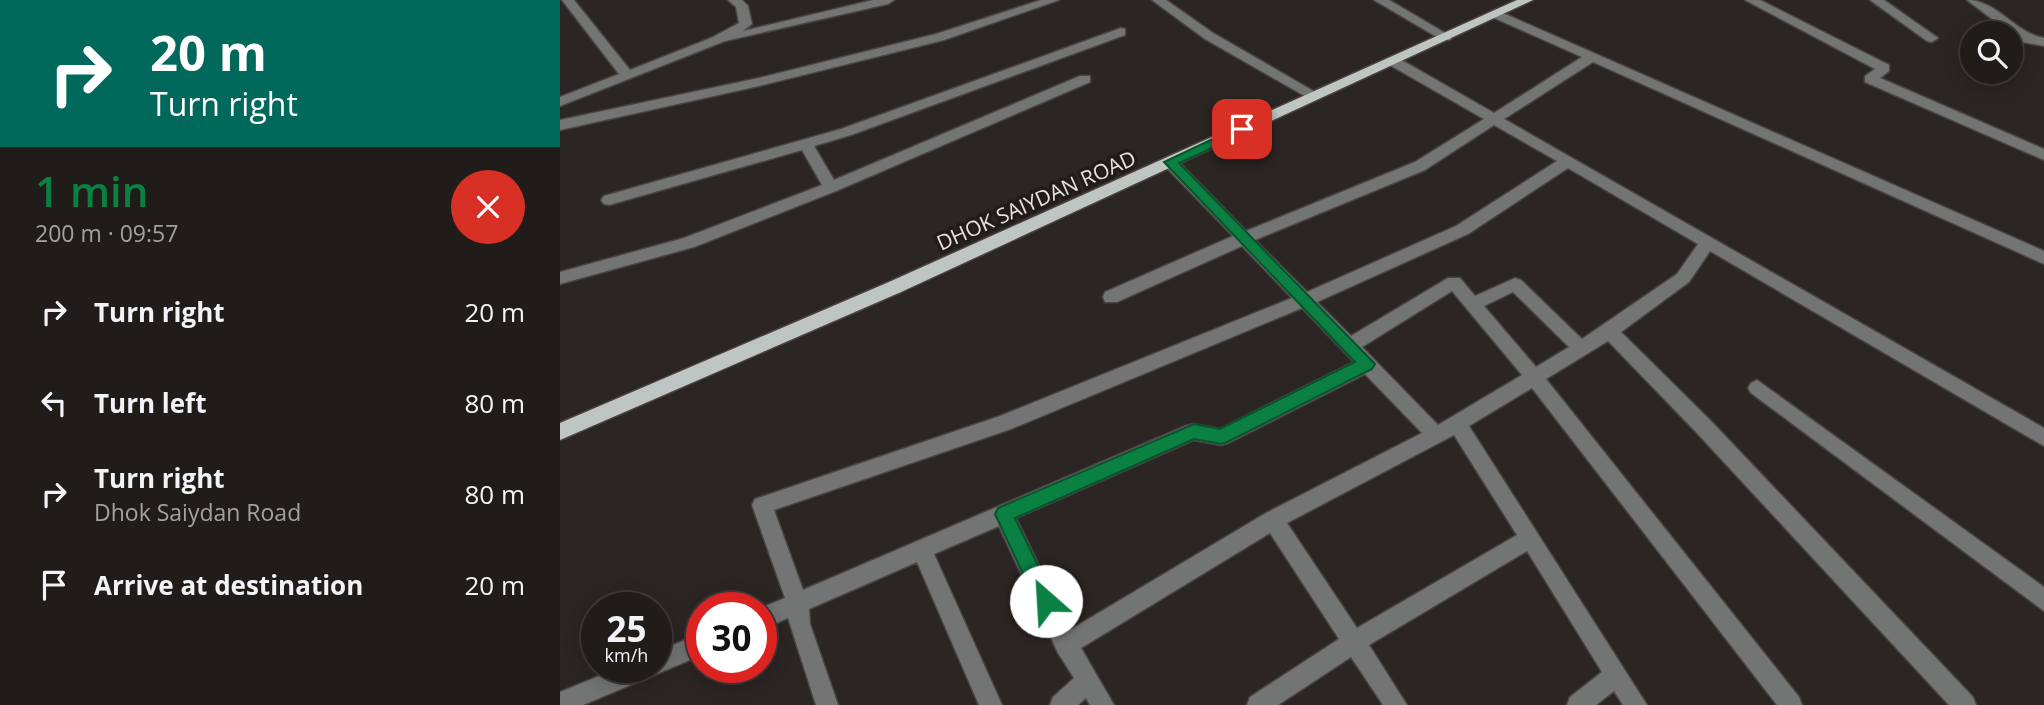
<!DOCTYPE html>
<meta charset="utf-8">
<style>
:root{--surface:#201c1a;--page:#282523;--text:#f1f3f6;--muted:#a2a1a2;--line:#3d3a39;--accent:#0b8043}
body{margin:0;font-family:"Open Sans",sans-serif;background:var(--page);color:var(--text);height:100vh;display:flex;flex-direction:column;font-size:26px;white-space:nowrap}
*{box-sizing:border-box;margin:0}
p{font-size:23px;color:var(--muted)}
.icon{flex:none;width:38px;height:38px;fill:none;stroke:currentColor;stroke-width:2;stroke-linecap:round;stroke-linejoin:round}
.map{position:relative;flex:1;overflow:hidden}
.details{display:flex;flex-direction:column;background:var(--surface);width:560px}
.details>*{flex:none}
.guide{background:#00695c;color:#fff;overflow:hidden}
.tools{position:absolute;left:1400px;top:21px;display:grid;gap:14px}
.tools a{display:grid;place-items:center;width:63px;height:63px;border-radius:50%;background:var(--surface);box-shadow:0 4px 18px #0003,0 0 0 2px var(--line);font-size:35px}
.speed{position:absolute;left:21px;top:592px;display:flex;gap:14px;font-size:35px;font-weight:700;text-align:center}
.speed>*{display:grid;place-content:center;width:91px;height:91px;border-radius:50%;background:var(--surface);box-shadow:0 4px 18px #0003,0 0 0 2px var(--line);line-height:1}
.speed small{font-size:18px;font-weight:400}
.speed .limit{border:10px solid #d22;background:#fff;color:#111}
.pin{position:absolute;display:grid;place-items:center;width:60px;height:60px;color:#fff;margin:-30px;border-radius:14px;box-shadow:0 4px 10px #0006}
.me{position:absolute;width:77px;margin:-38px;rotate:334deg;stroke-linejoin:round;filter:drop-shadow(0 0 5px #0008)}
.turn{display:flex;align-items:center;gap:24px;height:147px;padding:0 35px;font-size:32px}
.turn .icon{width:91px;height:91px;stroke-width:2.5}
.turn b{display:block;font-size:49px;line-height:60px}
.round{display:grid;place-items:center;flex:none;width:74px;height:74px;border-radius:37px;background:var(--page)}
.headline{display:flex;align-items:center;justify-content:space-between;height:119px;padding:0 35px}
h1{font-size:42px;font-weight:600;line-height:52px;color:var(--accent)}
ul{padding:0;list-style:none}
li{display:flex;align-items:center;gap:21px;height:91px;padding:0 35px}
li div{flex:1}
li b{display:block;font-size:26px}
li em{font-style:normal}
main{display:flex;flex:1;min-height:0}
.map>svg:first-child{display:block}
</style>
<main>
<section class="details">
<div class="guide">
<div class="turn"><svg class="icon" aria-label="right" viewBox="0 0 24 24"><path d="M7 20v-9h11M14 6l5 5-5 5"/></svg><div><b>20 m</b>Turn right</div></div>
</div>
<div class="headline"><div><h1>1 min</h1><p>200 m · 09:57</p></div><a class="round" style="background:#d93025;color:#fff"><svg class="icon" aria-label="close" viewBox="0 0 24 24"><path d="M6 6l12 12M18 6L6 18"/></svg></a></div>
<ul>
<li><svg class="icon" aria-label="right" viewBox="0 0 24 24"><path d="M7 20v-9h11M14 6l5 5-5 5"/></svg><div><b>Turn right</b></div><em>20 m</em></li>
<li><svg class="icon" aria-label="left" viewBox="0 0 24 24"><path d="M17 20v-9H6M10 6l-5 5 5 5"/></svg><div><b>Turn left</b></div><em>80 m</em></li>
<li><svg class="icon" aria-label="right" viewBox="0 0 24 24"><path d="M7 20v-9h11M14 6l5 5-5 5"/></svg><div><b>Turn right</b><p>Dhok Saiydan Road</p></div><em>80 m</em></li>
<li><svg class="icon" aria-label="arrive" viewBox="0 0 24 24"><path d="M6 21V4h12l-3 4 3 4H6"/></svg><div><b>Arrive at destination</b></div><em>20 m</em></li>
</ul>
</section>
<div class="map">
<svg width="1484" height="705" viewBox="0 0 1484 705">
<rect width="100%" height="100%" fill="#2b2523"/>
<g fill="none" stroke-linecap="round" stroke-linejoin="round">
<defs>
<g id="minor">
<path d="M2 0H14L70 70 151 38 179 23 176 7 168 0H182L188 6 192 24 183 31 313 0H334L328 4 165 41 0 106V97L59 74Z"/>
<path d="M481 0H499L384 40 199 86 0 130V120L199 78 376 34Z"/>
<path d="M592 0H606L653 33 762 96 755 100 750 99 645 39Z"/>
<path d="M814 0H829L892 37 890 40H882Z"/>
<path d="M1185 0H1200L1329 65V71L1320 78 1484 149V160L1305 82V76L1315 69Z"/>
<path d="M1310 0H1324L1378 38 1372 42 1367 41Z"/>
<path d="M1407 0C1437 0 1455 33 1484 38V46L1462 42Z"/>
<path d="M936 10 1484 251V264L1033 62 944 119 1484 428V446L1150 251 1129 282 1061 332 1150 420 1413 697 1416 705H1389L1136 432 1048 341 986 379 1239 697 1242 705H1217L972 388 909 426 1087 705H1063L1054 691 1036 705H1007L1010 697 1042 672 967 551 809 645 847 705H823L791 657 718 705H687L690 697 779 639 710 533 521 648 554 705H530L526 698 518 705H490L493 697 514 678 498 653 439 526 374 554 442 705H419L357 562 249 609 250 624 278 705H256L228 618 201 630V608L225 598 192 505 195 499 440 416 732 298 682 246 557 302H545L543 297 545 292 673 236 605 166 603 162 605 158H615L686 231 855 162 924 119 828 64V58H838L934 113 1022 57 932 17 930 14ZM934 125 997 161 896 226 747 292 695 240 865 170ZM1008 168 1138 244 1117 274 1022 339 961 280 955 278 915 296 900 278H888L791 336 757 302 908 234ZM892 291 962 375 878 425 802 347ZM953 292 1009 347 976 367 924 306ZM742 308 794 362 660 429 633 424 626 426 243 590 214 510 451 429ZM805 374 862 433 706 513 510 630 456 518 634 440 661 445 668 443ZM894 435 957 535 797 628 727 523Z"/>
<path d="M561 28 565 29V35L291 135 254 146 274 180 520 76H530V82L276 191 134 247 0 284V272L124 238 262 185 242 150 49 205 44 204 41 200 44 196 281 129Z"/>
<path d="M1197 380 1484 587V611L1191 393 1188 388 1191 383Z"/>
<path d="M142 633V655L23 705H0V692L61 667H96V652Z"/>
</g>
<path id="major" d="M957 0H973L341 292 0 440V423L329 282Z"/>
</defs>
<use href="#minor" stroke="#494341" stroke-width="3"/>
<use href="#major" stroke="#494341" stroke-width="3"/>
<use href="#minor" fill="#727574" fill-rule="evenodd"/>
<use href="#major" fill="#bec5c2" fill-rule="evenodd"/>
</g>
<path fill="#0b8043" stroke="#07532c" stroke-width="2" d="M682 125 687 126V132L619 163 815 364 812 369 667 442 661 444 634 439 455 518 495 601 492 608 486 611 479 608 435 514 438 508 634 424 660 429 795 362 604 162Z"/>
<g text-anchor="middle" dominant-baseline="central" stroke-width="7" stroke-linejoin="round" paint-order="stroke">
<g font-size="21" fill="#e5e1df" stroke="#211c19">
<text transform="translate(476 200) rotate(-24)">DHOK SAIYDAN ROAD</text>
</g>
</g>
</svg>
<div class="tools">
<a><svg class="icon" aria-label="search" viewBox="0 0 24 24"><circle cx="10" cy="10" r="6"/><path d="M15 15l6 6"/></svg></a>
</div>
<div class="speed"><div>25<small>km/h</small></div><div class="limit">30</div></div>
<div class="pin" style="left:682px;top:129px;background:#d93025"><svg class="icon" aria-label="arrive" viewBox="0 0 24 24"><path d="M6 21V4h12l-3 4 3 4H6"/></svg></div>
<svg class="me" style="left:486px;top:601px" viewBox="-20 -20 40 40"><circle r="19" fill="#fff"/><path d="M0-13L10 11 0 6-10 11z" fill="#0b8043"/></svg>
</div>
</main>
